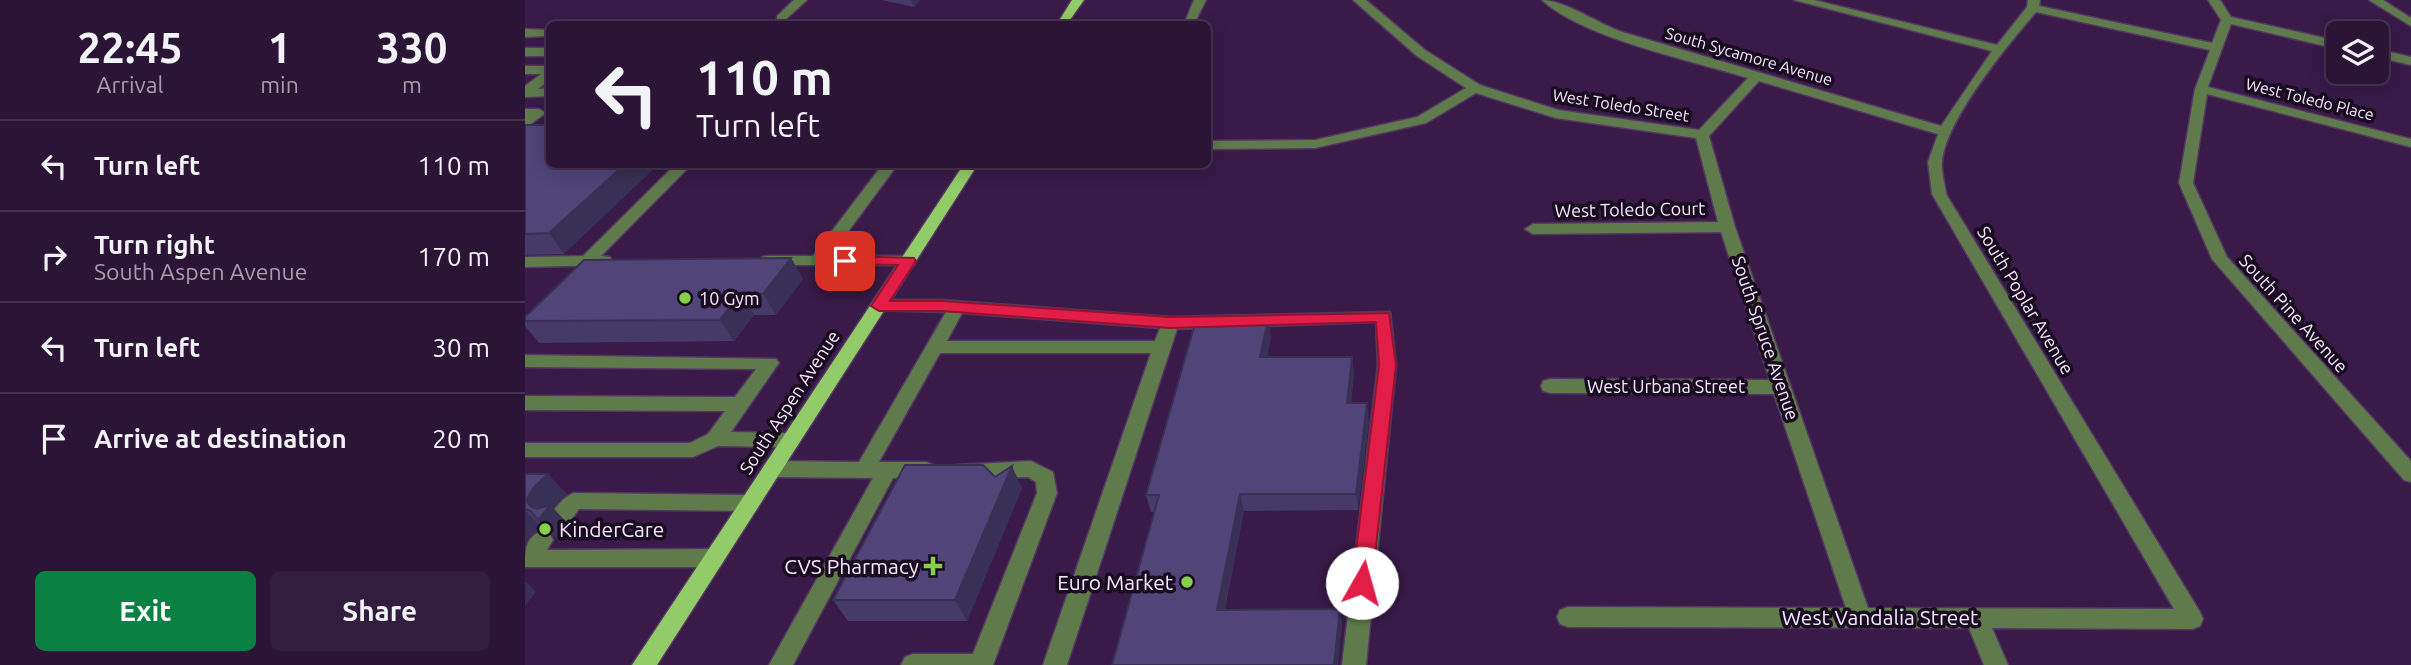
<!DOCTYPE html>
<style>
:root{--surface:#2b1436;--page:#331d3e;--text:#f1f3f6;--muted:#a69ead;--line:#473351;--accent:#0b8043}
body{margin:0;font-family:Ubuntu,sans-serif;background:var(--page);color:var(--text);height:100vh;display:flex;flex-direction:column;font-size:26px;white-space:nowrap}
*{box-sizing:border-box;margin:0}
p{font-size:23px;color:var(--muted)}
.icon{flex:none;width:38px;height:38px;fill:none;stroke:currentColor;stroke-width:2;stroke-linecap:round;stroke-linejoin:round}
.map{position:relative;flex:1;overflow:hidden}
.panel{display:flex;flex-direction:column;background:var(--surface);width:525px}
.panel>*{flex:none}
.guide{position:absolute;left:21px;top:21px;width:665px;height:147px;border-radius:10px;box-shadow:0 4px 18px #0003,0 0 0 2px var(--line);background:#2b1436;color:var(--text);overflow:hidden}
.controls{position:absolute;left:1801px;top:21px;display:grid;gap:14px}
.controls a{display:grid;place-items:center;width:63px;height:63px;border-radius:10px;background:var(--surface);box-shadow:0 4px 18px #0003,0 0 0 2px var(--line);font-size:35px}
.pin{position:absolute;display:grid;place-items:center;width:60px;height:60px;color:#fff;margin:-30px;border-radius:14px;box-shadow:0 4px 10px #0006}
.me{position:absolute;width:77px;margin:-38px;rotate:7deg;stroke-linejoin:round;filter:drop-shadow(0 0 5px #0008)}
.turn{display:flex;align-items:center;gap:24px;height:147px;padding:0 35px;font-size:32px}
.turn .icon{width:91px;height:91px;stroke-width:2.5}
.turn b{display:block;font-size:49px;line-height:60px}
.eta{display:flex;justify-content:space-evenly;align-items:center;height:119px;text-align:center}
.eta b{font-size:42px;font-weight:700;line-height:49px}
.cta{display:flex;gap:14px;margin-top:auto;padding:14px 35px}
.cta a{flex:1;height:80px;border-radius:10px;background:var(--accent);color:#fff;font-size:28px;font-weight:700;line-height:80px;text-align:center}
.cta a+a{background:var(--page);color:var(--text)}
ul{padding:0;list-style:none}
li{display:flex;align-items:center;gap:21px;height:91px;padding:0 35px;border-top:2px solid var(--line)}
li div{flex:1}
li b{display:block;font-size:26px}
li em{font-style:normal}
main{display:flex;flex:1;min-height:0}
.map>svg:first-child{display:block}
</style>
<main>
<section class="panel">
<div class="eta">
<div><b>22:45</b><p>Arrival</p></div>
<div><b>1</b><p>min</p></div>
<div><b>330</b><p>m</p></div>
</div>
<ul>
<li><svg class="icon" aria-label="left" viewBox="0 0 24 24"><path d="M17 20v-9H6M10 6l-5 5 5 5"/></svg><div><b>Turn left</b></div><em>110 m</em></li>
<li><svg class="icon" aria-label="right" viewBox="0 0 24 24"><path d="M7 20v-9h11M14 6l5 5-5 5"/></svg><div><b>Turn right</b><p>South Aspen Avenue</p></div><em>170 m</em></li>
<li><svg class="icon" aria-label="left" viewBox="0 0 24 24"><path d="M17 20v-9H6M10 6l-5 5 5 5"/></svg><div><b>Turn left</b></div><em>30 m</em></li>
<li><svg class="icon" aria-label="arrive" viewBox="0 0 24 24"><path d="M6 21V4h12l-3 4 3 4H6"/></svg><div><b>Arrive at destination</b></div><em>20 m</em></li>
</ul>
<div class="cta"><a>Exit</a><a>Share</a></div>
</section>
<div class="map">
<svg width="1886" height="665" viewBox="0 0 1886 665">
<rect width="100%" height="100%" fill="#391a48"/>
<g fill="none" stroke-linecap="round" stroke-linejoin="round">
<defs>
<g id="minor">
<path d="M269 0H282L260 20H252V16Z"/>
<path d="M669 0H681L669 24H659Z"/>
<path d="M828 0H841L900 50 955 85 1033 110 1174 130 1223 78C1169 61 1057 38 1017 0 1039 0 1074 24 1097 32L1416 126 1467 51 1269 0H1289L1472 45 1502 7 1503 0H1515L1514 6 1687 43 1696 20 1683 0H1695L1706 17 1813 41V49L1706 24 1683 87 1886 139V147L1682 94 1668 183 1702 257 1886 461V482L1879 480 1687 259 1654 183 1670 89 1685 50 1511 12C1482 46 1421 119 1417 162 1416 172 1420 184 1421 194L1675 612 1678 619 1675 626 1667 629 1467 628 1483 665H1459L1444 628 1043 627 1035 624 1032 617 1035 610 1043 607 1321 608 1249 394 1025 393 1018 391 1016 386 1018 381 1025 379 1245 380 1196 232 1008 234 1000 229 1008 224 1193 222 1171 138 1031 118 951 93 901 123 790 148 682 149V141L790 140 892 117 941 88 892 56ZM1234 81 1413 134 1403 162 1407 194 1649 609 1343 608 1210 227 1184 136Z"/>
<path d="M1844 0H1858L1886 18V26Z"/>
<path d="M0 29 24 30V36L0 37Z"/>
<rect x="0" y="48" width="24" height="8"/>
<path d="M1852 49 1886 57V65L1852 57Z"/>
<path d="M0 66H24V80L13 89 24 88V96L0 97V86L16 74H0Z"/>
<path d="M0 109H14L21 113 0 128Z"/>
<path d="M151 164H167L76 256 85 257 87 261 85 265 0 267V257L58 256Z"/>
<path d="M358 164H373L305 256H383L389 257 391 261 389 265H237L235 261 237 257 243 256H288Z"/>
<path d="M354 300H417L645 317 865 312 871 365 841 665H817L853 365 851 322 652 329 542 665H518L626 353H415L354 462H401L408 465 411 470 408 475 368 478 268 665H244L348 478 247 477 240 474 237 469 240 464 247 461 334 462 421 312 348 310 346 306ZM437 313 635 328 630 341H422Z"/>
<path d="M0 355 251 359 254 363 251 367 206 432 266 433 273 435 276 440 273 445 266 447 193 446 168 457H0V443H165L183 434 200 411 0 410V396L210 397 231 369 0 367Z"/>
<path d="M506 461 528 472 532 493 468 665H376L380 657 388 654H448L512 493 511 482 503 477 439 478 432 475 429 470 432 465Z"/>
<path d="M49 493 225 495 232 497 235 503 232 509 225 511 54 509C46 520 41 530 27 525L23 519C29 509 38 497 49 493Z"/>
<path d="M17 531 25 534 28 540 22 550 189 549 197 552 200 558 197 564 189 567H0C0 551 0 537 17 531Z"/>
</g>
<g id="major">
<path d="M547 0H559L542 24H532Z"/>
<path d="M439 164H453L132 665H107Z"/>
</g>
</defs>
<use href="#minor" stroke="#543762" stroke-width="3"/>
<use href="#major" stroke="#543762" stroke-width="3"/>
<use href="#minor" fill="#5f7b4c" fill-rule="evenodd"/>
<use href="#major" fill="#92cc68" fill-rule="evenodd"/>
</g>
<g fill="#463a68">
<path d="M357 0H395L389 7Z"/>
<path d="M0 125 39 254 0 255Z"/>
<path d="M266 258 278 279 251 315H229L209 341 14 343 0 326V317Z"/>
<path d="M743 320 746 337 742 357H827L829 374 826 403 844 420 833 510 719 511 700 609H815L817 625 587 665 629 512H626L621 495Z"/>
<path d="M0 474 42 494 28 508 44 525 33 540 24 531 18 529 6 535 0 544Z"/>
<path d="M470 477 497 488 442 621H323L308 600Z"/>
</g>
<g fill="#393055">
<path d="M386 0H395L389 7Z"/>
<path d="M100 164H134L39 254 24 233Z"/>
<path d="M266 258 278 279 251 315 238 294Z"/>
<path d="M216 294 229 315 209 341 195 320Z"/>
<path d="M743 320 746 337 738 374 735 357Z"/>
<path d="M827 357 829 374 824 420 822 403Z"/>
<path d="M842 403 844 420 833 510 831 494Z"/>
<path d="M487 466 497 488 442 621 430 600Z"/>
<path d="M23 474 42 494 28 508 44 525 33 540 13 520 1 500 10 486Z"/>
<path d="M715 494 719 511 696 626 692 610Z"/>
<path d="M0 510 18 529 6 535 0 544Z"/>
<path d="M0 581 11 592 0 606Z"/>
<path d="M815 609 817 625 813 665H809Z"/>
</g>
<g fill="#514479" stroke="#393055" stroke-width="2">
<path d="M0 125H24V164H100L24 233 0 234Z"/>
<path d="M266 258 238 294H216L195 320 0 321V317L59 260Z"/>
<path d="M671 320H743L735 357H827L822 403H842L831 494H715L692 610 815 609 809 665H587L634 495H621Z"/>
<path d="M380 465H458L470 477 487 466 430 600H308Z"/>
<path d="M0 474H23L10 486 1 500 5 506 12 509 25 505 13 520 6 511 0 509Z"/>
</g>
<path fill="#e11d48" stroke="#92132f" stroke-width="2" d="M320 256 389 258 391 261 365 301H417L645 317 864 313 871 365 847 583 844 589 837 591 830 589 827 583 854 365 851 322 645 328 417 311H354L346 306 373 265 315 264 313 261 315 258Z"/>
<g fill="#86cf4b" stroke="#190c20" stroke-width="2.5">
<circle cx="160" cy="298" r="7"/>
<circle cx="20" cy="529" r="7"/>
<path d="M404.5 555.5h7v7h7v7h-7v7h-7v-7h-7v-7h7z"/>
<circle cx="662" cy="582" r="7"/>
</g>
<g text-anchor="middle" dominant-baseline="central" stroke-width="7" stroke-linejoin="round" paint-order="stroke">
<g font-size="16" fill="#f7e8ff" stroke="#190c20">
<text transform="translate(1224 56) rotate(16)">South Sycamore Avenue</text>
<text transform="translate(1785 99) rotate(14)">West Toledo Place</text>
<text transform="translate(1096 105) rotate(9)">West Toledo Street</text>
</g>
<g font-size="18" fill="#f7e8ff" stroke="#190c20">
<text transform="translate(1105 209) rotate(-1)">West Toledo Court</text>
<text transform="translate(1501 300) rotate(59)">South Poplar Avenue</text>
<text transform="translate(1769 313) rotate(48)">South Pine Avenue</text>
<text transform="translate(1241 338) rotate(71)">South Spruce Avenue</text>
<text x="1141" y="386">West Urbana Street</text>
<text transform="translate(264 402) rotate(-57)">South Aspen Avenue</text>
</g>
<g font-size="18" fill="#f7e8ff" stroke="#190c20" text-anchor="start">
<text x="174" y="298">10 Gym</text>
</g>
<g font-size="21" fill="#f7e8ff" stroke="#190c20" text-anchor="end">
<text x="34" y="529" text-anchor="start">KinderCare</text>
<text x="394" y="566">CVS Pharmacy</text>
<text x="648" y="582">Euro Market</text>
</g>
<g font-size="21" fill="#f7e8ff" stroke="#190c20">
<text x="1355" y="617">West Vandalia Street</text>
</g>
</g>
</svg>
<div class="controls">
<a><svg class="icon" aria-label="layers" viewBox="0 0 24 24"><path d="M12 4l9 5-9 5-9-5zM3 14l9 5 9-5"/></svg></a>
</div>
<div class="pin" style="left:320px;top:261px;background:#d93025"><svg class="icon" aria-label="arrive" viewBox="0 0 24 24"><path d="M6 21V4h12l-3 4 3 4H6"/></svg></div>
<svg class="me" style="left:837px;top:583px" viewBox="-20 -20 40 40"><circle r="19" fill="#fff"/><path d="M0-13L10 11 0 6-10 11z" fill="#e11d48"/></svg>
<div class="guide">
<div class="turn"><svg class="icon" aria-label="left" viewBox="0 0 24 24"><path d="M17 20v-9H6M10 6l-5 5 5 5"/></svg><div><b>110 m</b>Turn left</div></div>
</div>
</div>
</main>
